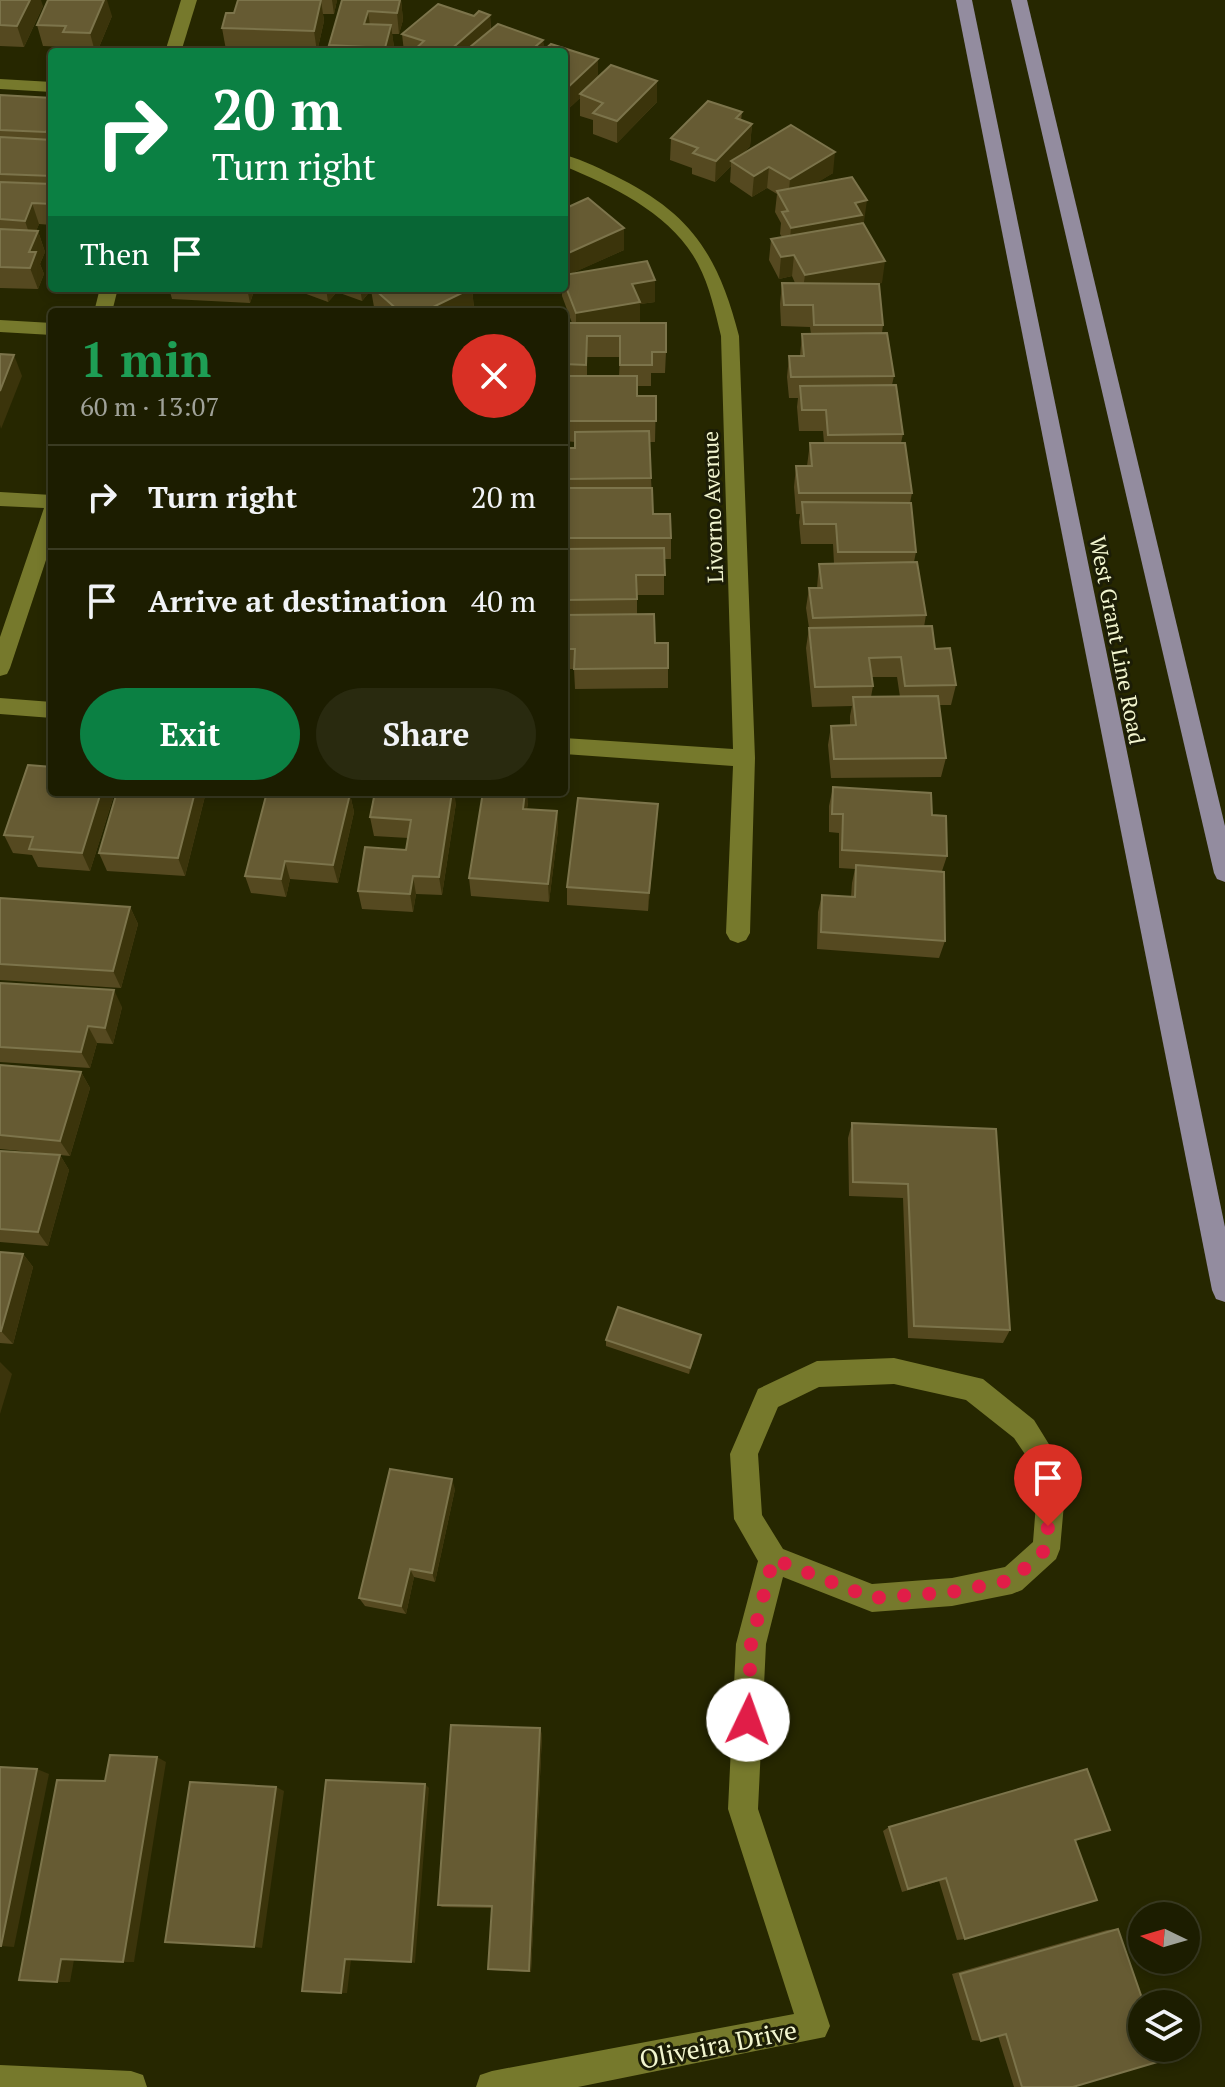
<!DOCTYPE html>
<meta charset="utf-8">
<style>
:root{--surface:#1c1d00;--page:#292a0f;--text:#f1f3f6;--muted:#a0a299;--line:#3a3b22;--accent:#0b8043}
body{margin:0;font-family:"PT Serif",serif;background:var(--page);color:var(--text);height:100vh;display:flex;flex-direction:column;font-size:30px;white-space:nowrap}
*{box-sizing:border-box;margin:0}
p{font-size:26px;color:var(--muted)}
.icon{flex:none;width:44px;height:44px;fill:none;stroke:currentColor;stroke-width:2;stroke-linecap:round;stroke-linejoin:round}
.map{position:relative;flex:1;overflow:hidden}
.details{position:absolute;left:48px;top:308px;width:520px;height:488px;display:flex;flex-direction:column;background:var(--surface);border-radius:8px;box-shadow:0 4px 12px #0003,0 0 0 2px var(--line)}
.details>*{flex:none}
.banner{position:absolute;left:48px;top:48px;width:520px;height:244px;border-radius:8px;box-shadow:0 4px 12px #0003,0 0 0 2px var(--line);background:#0b8043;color:#fff;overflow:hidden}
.needle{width:52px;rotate:275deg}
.controls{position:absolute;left:1128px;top:1902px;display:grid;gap:16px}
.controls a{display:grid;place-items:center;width:72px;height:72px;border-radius:50%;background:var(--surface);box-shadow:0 4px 12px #0003,0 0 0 2px var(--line);font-size:40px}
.pin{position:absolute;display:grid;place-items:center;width:68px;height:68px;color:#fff;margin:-82px -34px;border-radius:50% 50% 50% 0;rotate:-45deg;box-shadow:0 0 8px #0007}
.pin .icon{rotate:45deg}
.me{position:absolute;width:88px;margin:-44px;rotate:3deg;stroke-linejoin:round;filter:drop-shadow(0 0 6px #0008)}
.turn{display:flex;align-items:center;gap:28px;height:168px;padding:0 32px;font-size:36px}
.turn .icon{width:104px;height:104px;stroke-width:2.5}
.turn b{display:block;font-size:56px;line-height:68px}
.then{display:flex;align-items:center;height:76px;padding:0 32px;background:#0003;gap:16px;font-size:30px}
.round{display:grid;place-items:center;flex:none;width:84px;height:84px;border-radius:42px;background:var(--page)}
.headline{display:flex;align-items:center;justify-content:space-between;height:136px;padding:0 32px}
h1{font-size:48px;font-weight:800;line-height:60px;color:#1e9e55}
.primary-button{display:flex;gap:16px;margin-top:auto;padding:16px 32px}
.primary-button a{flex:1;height:92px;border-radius:48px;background:var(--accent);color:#fff;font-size:32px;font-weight:800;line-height:92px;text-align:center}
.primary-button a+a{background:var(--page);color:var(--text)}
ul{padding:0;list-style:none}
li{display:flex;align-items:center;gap:24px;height:104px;padding:0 32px;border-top:2px solid var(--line)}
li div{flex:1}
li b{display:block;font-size:30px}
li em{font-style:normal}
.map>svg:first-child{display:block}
</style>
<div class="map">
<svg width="1225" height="2087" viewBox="0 0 1225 2087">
<rect width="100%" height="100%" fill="#262700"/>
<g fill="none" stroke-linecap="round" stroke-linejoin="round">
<g fill="#76792c" fill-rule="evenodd">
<path d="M181 0H197L181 52H165Z"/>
<path d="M0 79 52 82V92L0 89Z"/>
<path d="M564 155C584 160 603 170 621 179 694 216 719 259 739 336L755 758 750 933 746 940 738 943 730 940 726 933 733 766 564 754V738L733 749 721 336C715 312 710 287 698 264 672 214 614 187 564 166Z"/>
<path d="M100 288H118L112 312H94Z"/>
<path d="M0 320 52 323V335L0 332Z"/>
<path d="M0 492 52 495V542L10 668 7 674 0 676V637L44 508 0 506Z"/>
<path d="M0 698 52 702V718L0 714Z"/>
<path d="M894 1358 983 1379 1034 1420 1060 1462 1064 1504 1060 1549 1056 1559 1022 1590 1012 1594 952 1606 872 1612 783 1577 766 1644 758 1809 830 2026 825 2037 578 2087H476L480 2075 492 2071 794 2014 728 1809 736 1644 758 1561 734 1519 730 1454 758 1389 817 1361ZM894 1384 966 1400 1014 1438 1033 1466 1036 1504 1033 1542 1005 1567 952 1578 872 1584 783 1549 762 1515 758 1454 778 1407 819 1387Z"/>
<path d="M0 2065 131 2071 143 2075 147 2087H0Z"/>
</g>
<g fill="#938c9f" fill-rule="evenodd">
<path d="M956 0H972L1225 1227V1302L1216 1299 1212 1290Z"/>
<path d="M1011 0H1027L1225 826V882L1217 879 1214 873Z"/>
</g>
</g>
<g fill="#554920" fill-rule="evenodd">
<path d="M0 0 43 6 24 47 0 46Z"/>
<path d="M238 0H337L334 14H323L324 21 317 52 226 50 222 28 234 13Z"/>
<path d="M342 0H401L403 20 399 34H392L394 47 392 52H330L329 45Z"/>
<path d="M438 4 474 16 479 11 490 15 491 30 498 24 543 40 544 51 551 44 598 59V77L611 65 657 81V102L617 143 593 134V120L580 116V98L564 113V52H404L402 34Z"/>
<path d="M112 16 97 52H69L67 47 43 46 37 25Z"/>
<path d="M0 95 52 98V225L39 224 36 231H38L45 252 40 264 44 274 38 289 0 288Z"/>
<path d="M742 112 741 121 752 124 750 146 741 155 833 173 816 183 864 222 861 223 882 283 875 284 883 325 882 333 894 376 892 385 903 434 901 443 912 493 910 503 916 552 914 562 926 615 924 627 956 685 951 705H939L946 758 941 777 831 778 828 745 831 726 850 725V716L852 706 812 707 806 648 809 628 806 608 809 588H817L819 564H834L833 544H801L799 522 800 514H796L794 487 796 466H807L810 443H824L823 431H799L797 407 798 398H789L787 377 789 356H800L802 334H811L810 327 781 326 780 304 782 283H795L792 276 779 279 769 260 771 239 782 237 780 234 781 223 775 212 777 194 767 188 752 197 730 182 731 166 715 182 692 174V168L670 160 671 138ZM872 677H897L900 697H871L873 686Z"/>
<path d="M564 209 624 250 572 273 655 280V302L640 304V323L666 352 665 373H651V386H637V396H656L655 442H649L653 514 671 538V559H664V595H637V614L655 643 668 668V688L575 689 574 669H564V448H575V442L564 441V323H572L562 296V288H564ZM587 357H620L619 376H587Z"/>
<path d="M169 288H255L250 303 172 299Z"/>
<path d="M300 288H472L474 309 468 312H379L374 307 371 290 362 301 337 292 328 302 301 292Z"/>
<path d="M833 787 932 815 947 856 942 871 945 941 939 958 817 949 818 912 822 895 851 897 852 883 855 869 839 868V833L829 832V806Z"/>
<path d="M52 792H115L90 871 38 867 32 855 13 853 4 835Z"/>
<path d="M206 792 185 876 107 871 99 853Z"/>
<path d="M350 794 354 812 338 883 290 879 286 897 251 893 245 876Z"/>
<path d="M528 802 527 809 557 811 558 830 549 902 471 896 469 878Z"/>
<path d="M456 803 442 895 416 894 413 912 362 909 358 891 406 850 408 838 374 836 370 817Z"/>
<path d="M658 804 648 911 567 905V887Z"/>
<path d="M0 898 130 907 138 924 121 988 0 980Z"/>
<path d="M0 983 122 1007 113 1044 97 1043 90 1068 0 1062Z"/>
<path d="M0 1065 81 1072 90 1088 70 1156 0 1149Z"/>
<path d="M852 1123 996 1129 1010 1330 1003 1343 908 1338 903 1198 849 1196 848 1138Z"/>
<path d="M0 1151 60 1155 69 1170 48 1246 0 1242Z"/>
<path d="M0 1252 23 1254 33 1267 13 1344 0 1343Z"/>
<path d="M606 1340 700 1341 689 1374 606 1346Z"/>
<path d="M455 1489 435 1582 414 1577 406 1614 365 1606 359 1598Z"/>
<path d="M542 1734 531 1972 491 1970 492 1908 442 1907 438 1905Z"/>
<path d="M889 1827 1076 1841 965 1939 957 1940 939 1881 902 1892 883 1831Z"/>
<path d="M1118 1929 1073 2087H1014L998 2036 981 2041 972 2040 952 1974 1107 1930Z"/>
</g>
<g fill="#3b340b">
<path d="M30 0H41L43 6 24 47 17 26Z"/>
<path d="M104 0H107L112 16 97 52H95L90 33Z"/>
<path d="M321 0 324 21 317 52 314 31Z"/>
<path d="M332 0H337L334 14Z"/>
<path d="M401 0 403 20 399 34 397 13Z"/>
<path d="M368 11 371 33 364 24Z"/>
<path d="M490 15 491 36 474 52H448Z"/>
<path d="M391 25 394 47 392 52H385V48Z"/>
<path d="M543 40 544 52H529Z"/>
<path d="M598 59V81L580 94V98L564 113V91Z"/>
<path d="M657 81V102L617 143V121Z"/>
<path d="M52 119V151L46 132Z"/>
<path d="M752 124 750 146 734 163 731 161V166L715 182 716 161Z"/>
<path d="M835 152 833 173 788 201 790 179Z"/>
<path d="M769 167 767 188 752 197 754 176Z"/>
<path d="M867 200 864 222H861L859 237 789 250 791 228 855 203Z"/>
<path d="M32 203 39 224 32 242 25 221Z"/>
<path d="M624 228V250L564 277V255Z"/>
<path d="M38 231 45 252 40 264 44 274 38 289 30 268 29 252Z"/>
<path d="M794 255 792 276 779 279 781 257Z"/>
<path d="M885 261 882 283 802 296 805 275Z"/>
<path d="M655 280V302L640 304V324L576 334V313L632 284Z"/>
<path d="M247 288H255L250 303Z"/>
<path d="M326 288H336L337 292 328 302Z"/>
<path d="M360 288H371V290L362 301Z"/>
<path d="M472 288 474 309 468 312H423Z"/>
<path d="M14 355 22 376 1 429 0 425V391Z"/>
<path d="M101 792H115L90 871 82 853Z"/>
<path d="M195 792H206L185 876 178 858Z"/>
<path d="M452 792H454L456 803 442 895 439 877Z"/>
<path d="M525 792H527L528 802 524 827 523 809Z"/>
<path d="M350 794 354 812 338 883 333 865Z"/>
<path d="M658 804 657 822 648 911 649 893Z"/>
<path d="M557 811 558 830 549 902 548 884Z"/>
<path d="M285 861 290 879 286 897 281 879Z"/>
<path d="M413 876 416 894 413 912 410 894Z"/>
<path d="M130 907 138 924 121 988 113 971Z"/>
<path d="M114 990 122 1007 113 1044 105 1028Z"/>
<path d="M88 1026 97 1043 90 1068 81 1052Z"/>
<path d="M81 1072 90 1088 70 1156 60 1141Z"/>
<path d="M60 1155 69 1170 48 1246 38 1232Z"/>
<path d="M23 1254 33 1267 13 1344 1 1331Z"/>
<path d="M701 1335 700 1341 689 1374 690 1368Z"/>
<path d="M0 1362 12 1374 0 1414Z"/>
<path d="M452 1479 455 1489 435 1582 432 1573Z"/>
<path d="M410 1569 414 1577 406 1614 401 1606Z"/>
<path d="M540 1728 542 1734 531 1972 529 1971Z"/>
<path d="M157 1757 166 1762 134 1962H123Z"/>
<path d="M37 1769 49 1774 14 1947 1 1946Z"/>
<path d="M425 1784 429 1788 415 1963 411 1962Z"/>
<path d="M276 1787 284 1791 262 1948 254 1947Z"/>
<path d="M61 1959 74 1960 70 1982H57Z"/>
<path d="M345 1959 351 1960 347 1993H341Z"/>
</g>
<g fill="#665b33" stroke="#7c744b" stroke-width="2">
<path d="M0 0H30L17 26 0 25Z"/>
<path d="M48 0H104L90 33 63 32 66 26 37 25Z"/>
<path d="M238 0H321L314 31 222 28 226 13H234Z"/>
<path d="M342 0H400L397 13 368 11 364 24 391 25 385 48 329 45Z"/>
<path d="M438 4 474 16 479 11 490 15 448 52H421L414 50 424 41 402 34Z"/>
<path d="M498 24 543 40 529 52H464Z"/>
<path d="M551 44 598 59 564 91V52H542Z"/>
<path d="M611 65 657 81 617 121 593 113 603 103 580 94Z"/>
<path d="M0 95 52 98V119L46 132 0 130Z"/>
<path d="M708 101 742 112 736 118 752 124 716 161 693 153 698 148 671 138Z"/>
<path d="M791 125 835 152 790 179 769 167 754 176 731 161Z"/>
<path d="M0 137 52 140V176L0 174Z"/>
<path d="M852 177 867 200 855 203 862 215 791 228 782 212 788 211 777 191Z"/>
<path d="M0 182 52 184V204L32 203 25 221 0 219Z"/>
<path d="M588 198 624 228 564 255V209Z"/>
<path d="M863 223 885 261 805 275 794 255 781 257 771 239Z"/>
<path d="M0 229 38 231 29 252H36L30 268 0 267Z"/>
<path d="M647 261 655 280 632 284 640 302 576 313 564 282V275Z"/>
<path d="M782 283 879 284 883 325H814L813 305H784Z"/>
<path d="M373 288H472L423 312H400Z"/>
<path d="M564 323H666V352H652V365H620V336H587L586 365 564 364Z"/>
<path d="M887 333 894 376 791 377 789 356H804L802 334Z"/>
<path d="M0 354 14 355 0 391Z"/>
<path d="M564 376H637V396H656V421H564Z"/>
<path d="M896 385 903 434 828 435 826 410H802L800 386Z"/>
<path d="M649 431 651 478 564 479V448H575V432Z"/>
<path d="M810 443H905L912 493H799L796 466H812Z"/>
<path d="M564 488H652L653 514H670L671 538H564Z"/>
<path d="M802 502 911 503 916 552H838L836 524H804Z"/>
<path d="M664 548 665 575H636L637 599 564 600V549Z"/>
<path d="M917 562 926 615 813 618 809 588H822L819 564Z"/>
<path d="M654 614 655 643H668V668L574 669 575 649H564V615Z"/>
<path d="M932 626 935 649 950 648 956 685 905 686 901 657 869 658 873 686 815 687 809 628Z"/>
<path d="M938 696 946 758 834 759 831 726 856 725 853 697Z"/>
<path d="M28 765 52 767V792H101L82 853 29 849 33 837 4 835Z"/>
<path d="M833 787 931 793 932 815 946 816 947 856 842 850 843 814H832Z"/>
<path d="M117 792H195L178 858 99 853Z"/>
<path d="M267 792H326L350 794 333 865 285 861 281 879 245 876Z"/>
<path d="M375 792H452L439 877 413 876 410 894 358 891 365 847 406 850 411 820 370 817Z"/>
<path d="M483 792H525L523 809 557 811 548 884 469 878Z"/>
<path d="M578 798 658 804 649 893 567 887Z"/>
<path d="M856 865 944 872 945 941 821 932 822 895 855 897Z"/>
<path d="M0 898 130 907 113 971 0 964Z"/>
<path d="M0 983 114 990 105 1028 88 1026 81 1052 0 1047Z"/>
<path d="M0 1065 81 1072 60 1141 0 1135Z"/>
<path d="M852 1123 996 1129 1010 1330 914 1326 908 1184 853 1182Z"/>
<path d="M0 1151 60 1155 38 1232 0 1229Z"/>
<path d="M0 1252 23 1254 1 1331H0Z"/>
<path d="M618 1307 701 1335 690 1368 606 1340Z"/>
<path d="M390 1469 452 1479 432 1573 410 1569 401 1606 359 1598Z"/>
<path d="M451 1725 540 1728 529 1971 488 1969 492 1906 438 1905Z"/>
<path d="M110 1755 157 1757 123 1962 61 1959 57 1982 19 1980 57 1780 105 1781Z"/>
<path d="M0 1767 37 1769 1 1946H0Z"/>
<path d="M1087 1769 1110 1830 1075 1840 1097 1900 965 1939 946 1878 908 1889 889 1827Z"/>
<path d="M326 1780 425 1784 411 1962 345 1959 341 1993 302 1991Z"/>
<path d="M190 1782 276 1787 254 1947 165 1942Z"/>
<path d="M1118 1929 1144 2004H1142V2048H1160L1164 2060 1073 2087H1022L1006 2034 981 2041 960 1974Z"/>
</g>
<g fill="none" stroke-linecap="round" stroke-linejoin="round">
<path stroke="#e11d48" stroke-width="14" stroke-dasharray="0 25.2" d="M748 1720 751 1644 773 1559 872 1598 952 1592 1012 1580 1046 1549 1048 1526"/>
</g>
<g text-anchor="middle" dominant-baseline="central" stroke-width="6" stroke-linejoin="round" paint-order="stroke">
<g font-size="22" fill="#f2f5cf" stroke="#1c1d06">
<text transform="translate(712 507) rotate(-92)">Livorno Avenue</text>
<text transform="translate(1118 640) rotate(79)">West Grant Line Road</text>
</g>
<g font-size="26" fill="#f2f5cf" stroke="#1c1d06">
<text transform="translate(718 2044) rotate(-11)">Oliveira Drive</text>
</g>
</g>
</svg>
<div class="controls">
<a><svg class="needle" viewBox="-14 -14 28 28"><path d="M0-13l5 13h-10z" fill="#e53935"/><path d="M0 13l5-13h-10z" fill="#a0a299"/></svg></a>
<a><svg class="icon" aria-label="layers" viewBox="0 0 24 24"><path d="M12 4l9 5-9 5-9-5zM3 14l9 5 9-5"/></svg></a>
</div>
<div class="pin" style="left:1048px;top:1526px;background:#d93025"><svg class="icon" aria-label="arrive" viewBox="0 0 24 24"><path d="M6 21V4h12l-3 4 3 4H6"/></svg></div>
<svg class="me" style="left:748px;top:1720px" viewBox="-20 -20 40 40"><circle r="19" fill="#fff"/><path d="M0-13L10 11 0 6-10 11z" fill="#e11d48"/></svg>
<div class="banner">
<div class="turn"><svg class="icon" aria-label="right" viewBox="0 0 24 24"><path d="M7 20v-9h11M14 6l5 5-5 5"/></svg><div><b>20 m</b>Turn right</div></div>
<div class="then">Then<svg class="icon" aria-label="arrive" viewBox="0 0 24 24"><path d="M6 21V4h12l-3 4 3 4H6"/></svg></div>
</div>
<section class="details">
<div class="headline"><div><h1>1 min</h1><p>60 m · 13:07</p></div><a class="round" style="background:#d93025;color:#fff"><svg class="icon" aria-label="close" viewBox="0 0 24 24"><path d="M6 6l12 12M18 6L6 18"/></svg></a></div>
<ul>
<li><svg class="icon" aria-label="right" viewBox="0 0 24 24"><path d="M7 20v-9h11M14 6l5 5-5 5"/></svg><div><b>Turn right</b></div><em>20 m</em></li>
<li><svg class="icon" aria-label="arrive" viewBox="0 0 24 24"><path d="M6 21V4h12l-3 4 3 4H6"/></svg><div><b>Arrive at destination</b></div><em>40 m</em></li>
</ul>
<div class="primary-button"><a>Exit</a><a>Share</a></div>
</section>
</div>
